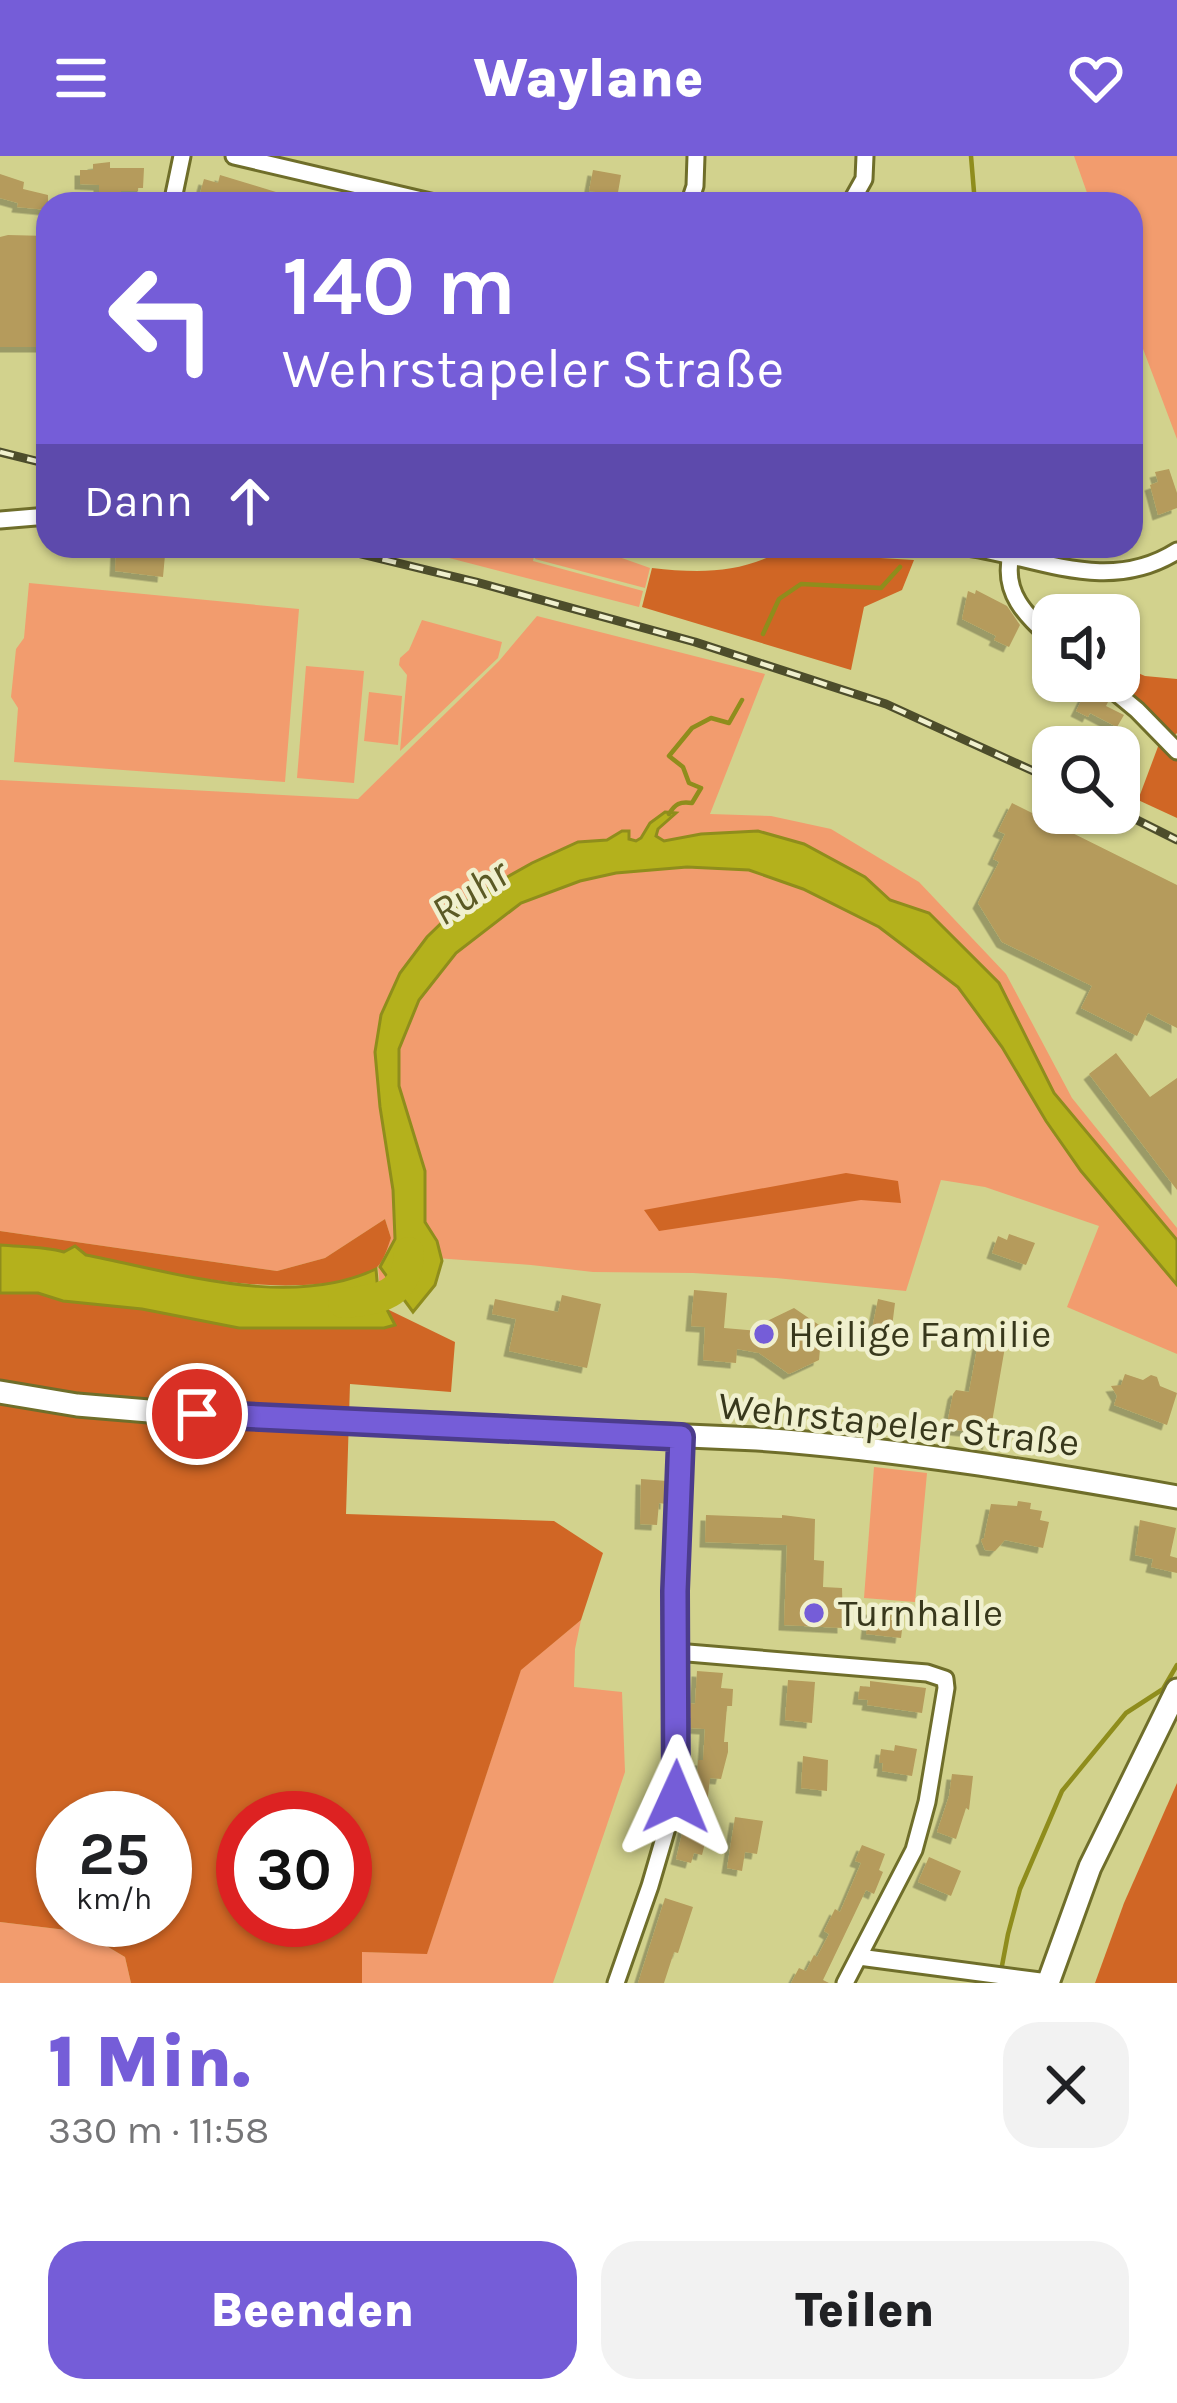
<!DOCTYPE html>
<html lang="de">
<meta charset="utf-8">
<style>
:root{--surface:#fff;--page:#f2f2f2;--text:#202124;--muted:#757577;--accent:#755dd8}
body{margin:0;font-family:Karla,sans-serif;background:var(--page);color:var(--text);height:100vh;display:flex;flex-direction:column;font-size:45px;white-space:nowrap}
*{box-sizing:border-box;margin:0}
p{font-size:39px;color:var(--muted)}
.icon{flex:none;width:66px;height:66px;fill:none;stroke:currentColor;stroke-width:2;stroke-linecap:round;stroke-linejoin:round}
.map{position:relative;height:1827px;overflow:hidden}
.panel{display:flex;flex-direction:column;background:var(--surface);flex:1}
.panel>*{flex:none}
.guide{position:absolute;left:36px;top:36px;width:1107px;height:366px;border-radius:36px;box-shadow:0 3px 9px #0004;background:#755dd8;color:#fff;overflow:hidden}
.buttons{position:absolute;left:1032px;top:438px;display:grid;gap:24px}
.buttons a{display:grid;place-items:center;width:108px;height:108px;border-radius:24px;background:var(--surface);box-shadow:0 3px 9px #0004;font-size:60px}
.speed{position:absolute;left:36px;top:1635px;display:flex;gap:24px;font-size:60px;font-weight:700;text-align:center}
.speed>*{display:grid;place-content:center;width:156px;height:156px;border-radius:50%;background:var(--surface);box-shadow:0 3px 9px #0004;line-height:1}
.speed small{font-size:30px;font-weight:400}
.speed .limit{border:18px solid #d22;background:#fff;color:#111}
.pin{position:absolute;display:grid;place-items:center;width:102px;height:102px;color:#fff;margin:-51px;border:6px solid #fff;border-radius:50%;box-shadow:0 3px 12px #0007}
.me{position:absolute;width:132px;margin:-66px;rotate:1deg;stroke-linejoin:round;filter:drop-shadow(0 0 9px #0008)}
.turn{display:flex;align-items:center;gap:42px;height:252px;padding:0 48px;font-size:54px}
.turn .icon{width:156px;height:156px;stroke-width:2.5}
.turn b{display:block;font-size:84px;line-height:102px}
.then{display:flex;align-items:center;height:114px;padding:0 48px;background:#0003;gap:24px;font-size:45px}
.round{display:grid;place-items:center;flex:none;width:126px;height:126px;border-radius:36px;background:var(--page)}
.head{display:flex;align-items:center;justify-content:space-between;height:204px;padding:0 48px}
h1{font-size:72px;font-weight:800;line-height:90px;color:var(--accent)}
.cta{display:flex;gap:24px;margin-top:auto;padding:24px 48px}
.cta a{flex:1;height:138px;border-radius:36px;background:var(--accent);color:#fff;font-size:48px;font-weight:800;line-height:138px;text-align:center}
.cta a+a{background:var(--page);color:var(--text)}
header{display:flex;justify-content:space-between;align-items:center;height:156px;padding:0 48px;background:var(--accent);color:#fff;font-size:54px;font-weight:800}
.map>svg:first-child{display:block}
</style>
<header><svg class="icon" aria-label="menu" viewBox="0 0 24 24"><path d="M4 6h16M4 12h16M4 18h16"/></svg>Waylane<svg class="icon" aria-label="heart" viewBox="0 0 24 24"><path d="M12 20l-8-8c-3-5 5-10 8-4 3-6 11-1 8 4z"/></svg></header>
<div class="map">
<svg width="1177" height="1827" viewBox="0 0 1177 1827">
<defs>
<filter id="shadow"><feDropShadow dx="-5.5" dy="5.5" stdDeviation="0" flood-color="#0004"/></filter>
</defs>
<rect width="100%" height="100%" fill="#d2d28d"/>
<g fill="#f29c6e">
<path d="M1074 0H1177V283L1131 161V48H1091Z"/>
<path d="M403 390H536L533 405 643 435 639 451Z"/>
<path d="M539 390H588L650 412 645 432 535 403Z"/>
<path d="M29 427 299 453 285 626 14 606 18 552 11 541 16 493 24 482Z"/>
<path d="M537 460 765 518 710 658 771 660 831 673 919 726 1006 818 1072 942 1177 1072V1084L1054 937 999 827 929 758 890 744 865 721 804 688 758 675 688 711 749 714 803 733 879 771 958 831 1002 891 1046 965 1081 1014 1177 1129V1198L1067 1151 1099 1070 985 1031 941 1024 906 1135 776 1122 693 1117 593 1116 531 1109 409 1100 380 1134 378 1111 391 1082 385 1063 325 1102 277 1115 0 1075V624L358 643 499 505Z"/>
<path d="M422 464 502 486 498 502 400 595 407 519 399 509 400 502 409 494Z"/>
<path d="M306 510 364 515 354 627 297 622Z"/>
<path d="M369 536 402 540 398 589 364 585Z"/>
<path d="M874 1311 927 1317 915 1446 864 1442Z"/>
<path d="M581 1464 575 1493 574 1531 622 1536 625 1616 553 1827H362V1796L427 1797 521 1513Z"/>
<path d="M0 1766 83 1776 125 1801 131 1827H0Z"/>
</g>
<g fill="#d06625" fill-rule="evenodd">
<path d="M779 396 914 404 902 434 864 451 851 514 642 451 652 412C697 417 738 418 779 396Z"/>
<path d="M1119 509 1145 520 1177 523V577L1173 581 1177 586V662L1138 644 1165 572 1119 522Z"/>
<path d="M846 1017 898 1025 901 1047 861 1044 659 1075 644 1054Z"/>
<path d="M385 1063 391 1082C387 1093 383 1108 373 1115 357 1126 338 1126 319 1128 239 1135 163 1115 86 1099L75 1090 64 1096C43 1090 22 1091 0 1089V1075L277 1115 325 1102Z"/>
<path d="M0 1137H38L63 1145 142 1153 395 1169 387 1153 455 1186 451 1236 350 1228 346 1358 554 1365 603 1397 581 1464 521 1514 427 1798 362 1796V1827H131L125 1801 83 1776 0 1766ZM63 1662H165V1764H63ZM243 1662H345V1764H243Z"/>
<path d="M1177 1627V1827H1095L1124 1747Z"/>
</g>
<g fill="#b4b11c" stroke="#8f8d1c" stroke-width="3">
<path d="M665 656 676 657 658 673 656 680 664 685 701 678 758 675 804 688 865 721 890 744 929 757 999 827 1054 937 1177 1084V1129L1081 1015 1046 965 1002 891 958 831 879 771 803 733 749 714 687 711 616 717 580 725 521 747 456 797 419 844 399 893V930L425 1015V1066L437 1085 442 1105 435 1129 413 1156 380 1111 395 1083 393 1034 380 951 375 896 381 859 400 817 427 781 461 748 486 733 532 707 578 686 607 684 622 675H629V683L636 685 641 682 650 667Z"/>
<path d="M0 1089C22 1091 43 1090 64 1096L75 1090 86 1099C174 1116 290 1154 376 1113L378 1136 395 1169 384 1172H239L142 1153 63 1145 38 1137H0Z"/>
</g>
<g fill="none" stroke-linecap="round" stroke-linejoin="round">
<g stroke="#8f8d1c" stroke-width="4.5">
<path d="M971 0 975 48"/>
<path d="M763 478 779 443 801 428 881 432 900 411"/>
<path d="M669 658C675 648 680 645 692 647L701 632 689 627 683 611 669 600 692 572 711 562 729 567 742 544"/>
<path d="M1001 1815 1008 1778 1020 1733 1062 1635 1126 1557 1163 1533 1177 1509"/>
</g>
<path stroke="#b4b11c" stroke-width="30" d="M343 1147C379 1144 408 1140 409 1096"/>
</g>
<g fill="#b59b5b" filter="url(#shadow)">
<path d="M110 6V12H144L143 32H138V35H121V38L99 37V29L80 28V14H93V8Z"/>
<path d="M593 14 621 19 616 48H600L602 37 589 35Z"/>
<path d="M0 18 24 26 23 33 48 39V54L17 51 18 47 0 42Z"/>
<path d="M220 19 302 44V48H233L216 43 215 48H197L204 23 218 27Z"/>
<path d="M8 79 48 80V191H0V81Z"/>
<path d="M1169 313 1177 337V352L1158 359 1150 329 1158 326 1155 316Z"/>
<path d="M116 395 165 399 163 421 115 415Z"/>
<path d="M976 434 1007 450 1020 469 1009 491 994 484 996 480 962 463 968 435 975 438Z"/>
<path d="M1088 531 1108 546 1106 550 1124 559 1117 571 1090 557 1088 561 1076 555Z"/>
<path d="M1012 647 1177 729V872L1148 857 1137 880 1081 852 1092 830 1002 786 978 747 999 706 993 703 1005 678 998 675Z"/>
<path d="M1116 897 1150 941 1177 922V1034L1089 918Z"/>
<path d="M1009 1078 1035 1087 1026 1109 992 1097 998 1080 1007 1084Z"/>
<path d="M694 1134 727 1137 724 1172 759 1175 765 1166 794 1152 822 1171 819 1204 789 1218 759 1197 737 1193 736 1207 703 1204 705 1171 691 1170Z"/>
<path d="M562 1139 601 1148 587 1212 509 1195 516 1163 492 1158 495 1143 558 1156Z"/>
<path d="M878 1143 895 1147 890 1187 870 1183Z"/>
<path d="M978 1187 1005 1191 988 1289 971 1269 965 1275 956 1274 947 1268 953 1238 956 1234 969 1236Z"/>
<path d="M1125 1218 1143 1224 1151 1219 1157 1221 1160 1230 1177 1237 1167 1269 1114 1249 1117 1240 1111 1230 1121 1229Z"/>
<path d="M641 1323 667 1325 666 1348 659 1347 657 1369 640 1368Z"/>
<path d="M1018 1345 1031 1347 1030 1353 1042 1355 1040 1364 1049 1366 1043 1392 1005 1384 995 1395 985 1394 981 1384 984 1382 991 1348 1017 1350Z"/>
<path d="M706 1359 782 1362V1359L815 1363 814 1404 824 1405 823 1431 842 1432 843 1472 784 1469 787 1389 705 1386Z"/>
<path d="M1140 1364 1176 1372 1170 1400 1177 1402V1417L1151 1411 1153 1403 1135 1399Z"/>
<path d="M869 1453 892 1456 891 1464 903 1466 901 1482 866 1478Z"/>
<path d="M697 1515 723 1517 721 1532 733 1533 732 1550H727L724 1586H728V1596L721 1623 710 1622 705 1666 710 1667 702 1699 694 1697 691 1707 676 1703 686 1661 691 1662 693 1642H696L698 1604H703L705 1573 691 1572V1562L689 1561 690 1547 695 1548Z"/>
<path d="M788 1524 815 1526 812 1567 785 1564Z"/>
<path d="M870 1525 926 1532 922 1557 867 1549 868 1544 858 1543 860 1530 870 1531Z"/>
<path d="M895 1589 917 1593 912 1620 882 1615 883 1607H879L881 1593 894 1595Z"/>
<path d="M803 1600 828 1604 827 1635 801 1632Z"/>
<path d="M952 1618 973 1620 969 1654 966 1652 956 1683 937 1676 949 1640Z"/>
<path d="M735 1661 763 1665 757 1698 745 1696 742 1715 727 1712Z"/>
<path d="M862 1689 885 1698 879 1714 883 1716 874 1738 866 1734 823 1824 829 1827H791L799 1812 806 1815 814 1799 817 1801 829 1778 824 1775 835 1753 840 1756 861 1707 855 1705Z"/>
<path d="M929 1701 961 1715 951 1740 918 1726Z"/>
<path d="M665 1742 693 1751 678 1797 674 1796 664 1827H638Z"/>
</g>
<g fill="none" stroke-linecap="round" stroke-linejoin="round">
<defs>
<g id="minor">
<path d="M234 0 439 48"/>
<path d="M172 48 182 0"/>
<path d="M689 48 695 30 696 0"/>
<path d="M850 48 864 23 865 0"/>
<path d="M0 364 48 360"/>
<path d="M961 390C1035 399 1106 440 1177 395"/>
<path d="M1011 399C1002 438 1027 460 1053 484"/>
<path d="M1102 525 1137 554 1177 595"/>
<path d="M676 1496 927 1517 945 1523 946 1532 927 1646 914 1694 845 1827"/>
<path d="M859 1801 1048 1826"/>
<path d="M616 1827 650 1730 676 1641 675 1435 681 1281"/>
</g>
<g id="secondary">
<path d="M0 1236 77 1249 197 1259 757 1283C898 1293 1037 1316 1177 1341"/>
<path d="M1048 1827 1090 1711 1177 1534"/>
</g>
</defs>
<use href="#minor" stroke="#6f6e2a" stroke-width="21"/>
<use href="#secondary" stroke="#6f6e2a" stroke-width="27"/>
<use href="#minor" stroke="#fff" stroke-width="15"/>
<use href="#secondary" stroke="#fff" stroke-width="21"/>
<defs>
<g id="rail">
<path d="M0 296 48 308"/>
<path d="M328 390 476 426 695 486 886 548 1053 624"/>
<path d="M1119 655 1177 684"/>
</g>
</defs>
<use href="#rail" stroke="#4d4d2b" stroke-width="9"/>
<use href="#rail" stroke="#f0f0ce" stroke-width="4.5" stroke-dasharray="14" stroke-linecap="butt"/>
</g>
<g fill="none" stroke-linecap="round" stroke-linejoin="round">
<defs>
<path id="route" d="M197 1258 681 1281 675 1435 676 1641"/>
</defs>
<use href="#route" stroke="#4c3c8c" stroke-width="30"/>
<use href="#route" stroke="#755dd8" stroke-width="21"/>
</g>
<g fill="#755dd8" stroke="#f0f0ce" stroke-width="4.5">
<circle cx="764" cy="1178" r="12"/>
<circle cx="814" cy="1457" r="12"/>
</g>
<g text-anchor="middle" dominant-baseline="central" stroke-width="9" stroke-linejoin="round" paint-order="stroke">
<g font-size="39" fill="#38381c" stroke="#f0f0ce" text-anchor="start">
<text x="788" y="1178">Heilige Familie</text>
<text x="838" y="1457">Turnhalle</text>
</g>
<g font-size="39" fill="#38381c" stroke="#f0f0ce">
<text transform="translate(899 1268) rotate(6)">Wehrstapeler Straße</text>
</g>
<g font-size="42" font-style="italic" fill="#5b5a25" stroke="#f0f0ce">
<text transform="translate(470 736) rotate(-34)">Ruhr</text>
</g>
</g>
</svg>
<div class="buttons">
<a><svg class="icon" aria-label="sound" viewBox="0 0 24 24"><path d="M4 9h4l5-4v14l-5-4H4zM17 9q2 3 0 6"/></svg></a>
<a><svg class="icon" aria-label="search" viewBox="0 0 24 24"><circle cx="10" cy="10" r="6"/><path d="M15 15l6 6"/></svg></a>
</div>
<div class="speed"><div>25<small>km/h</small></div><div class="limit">30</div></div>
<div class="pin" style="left:197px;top:1258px;background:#d93025"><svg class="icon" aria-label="arrive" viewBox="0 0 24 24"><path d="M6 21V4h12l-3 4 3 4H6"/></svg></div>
<svg class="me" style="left:676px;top:1641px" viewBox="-20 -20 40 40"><path d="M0-17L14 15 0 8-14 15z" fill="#755dd8" stroke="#fff" stroke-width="4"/></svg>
<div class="guide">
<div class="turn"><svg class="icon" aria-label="left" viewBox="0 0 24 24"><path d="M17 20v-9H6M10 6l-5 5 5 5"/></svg><div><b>140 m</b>Wehrstapeler Straße</div></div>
<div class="then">Dann<svg class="icon" aria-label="ahead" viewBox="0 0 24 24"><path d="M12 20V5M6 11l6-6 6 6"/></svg></div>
</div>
</div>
<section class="panel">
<div class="head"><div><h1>1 Min.</h1><p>330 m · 11:58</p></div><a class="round"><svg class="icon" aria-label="close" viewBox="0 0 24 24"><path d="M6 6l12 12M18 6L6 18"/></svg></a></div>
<div class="cta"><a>Beenden</a><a>Teilen</a></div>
</section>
